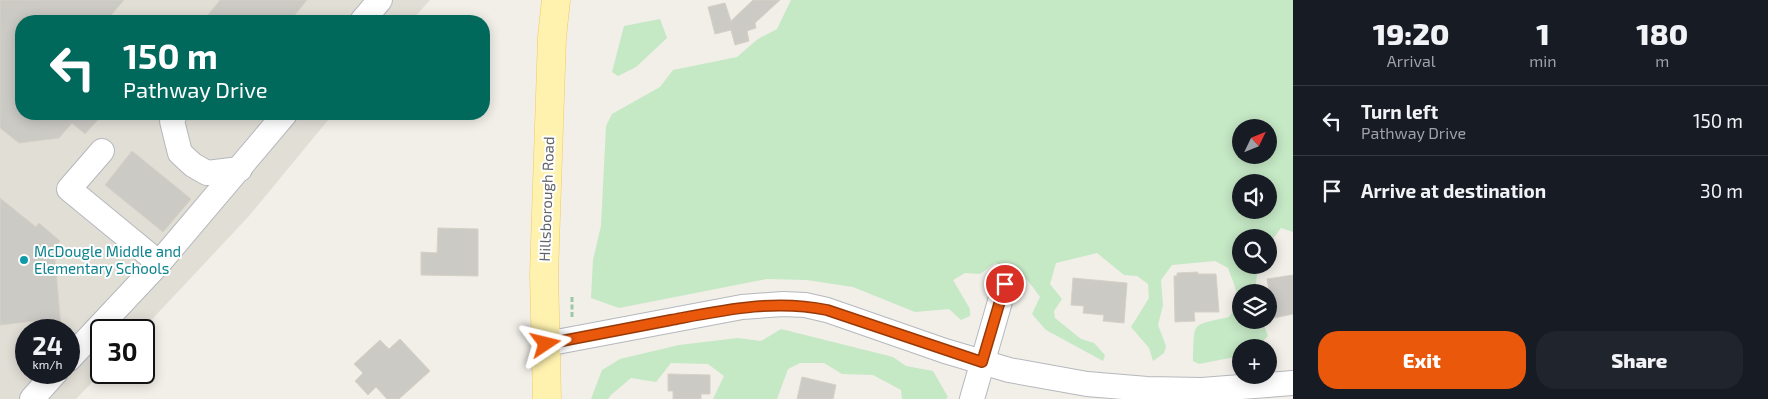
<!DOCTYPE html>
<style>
:root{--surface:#171b24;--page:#20242c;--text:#f1f3f6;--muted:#9ea1a6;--line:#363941;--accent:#ea580c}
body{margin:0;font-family:"Exo 2",sans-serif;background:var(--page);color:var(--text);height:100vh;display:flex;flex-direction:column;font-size:19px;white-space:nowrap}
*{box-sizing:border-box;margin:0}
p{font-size:16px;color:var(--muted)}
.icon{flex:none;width:28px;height:28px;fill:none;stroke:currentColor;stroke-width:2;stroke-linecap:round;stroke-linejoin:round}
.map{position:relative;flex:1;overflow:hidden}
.panel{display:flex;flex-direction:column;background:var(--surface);width:475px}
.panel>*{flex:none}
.hud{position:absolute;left:15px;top:15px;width:475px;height:105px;border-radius:20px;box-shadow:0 2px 12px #0003;background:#00695c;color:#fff;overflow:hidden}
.needle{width:32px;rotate:47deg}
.buttons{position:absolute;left:1232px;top:119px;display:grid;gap:10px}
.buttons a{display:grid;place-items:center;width:45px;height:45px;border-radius:50%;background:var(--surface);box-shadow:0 2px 12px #0003;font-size:25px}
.speed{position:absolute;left:15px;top:319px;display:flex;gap:10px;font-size:25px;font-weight:700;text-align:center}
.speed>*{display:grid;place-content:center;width:65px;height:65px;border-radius:50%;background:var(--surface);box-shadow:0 2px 12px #0003;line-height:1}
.speed small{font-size:12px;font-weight:400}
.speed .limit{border:2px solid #111;border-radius:8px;background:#fff;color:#111}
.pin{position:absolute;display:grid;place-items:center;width:42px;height:42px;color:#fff;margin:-21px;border:2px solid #fff;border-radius:50%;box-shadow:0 1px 5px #0007}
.me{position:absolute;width:55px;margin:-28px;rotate:80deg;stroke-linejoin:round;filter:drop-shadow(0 0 4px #0008)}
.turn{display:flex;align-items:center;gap:18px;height:105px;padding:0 25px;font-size:22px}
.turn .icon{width:65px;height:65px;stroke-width:2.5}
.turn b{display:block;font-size:35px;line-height:42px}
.eta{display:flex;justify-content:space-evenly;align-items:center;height:85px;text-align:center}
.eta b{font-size:30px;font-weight:800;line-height:35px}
.cta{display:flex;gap:10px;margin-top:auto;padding:10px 25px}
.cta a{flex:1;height:58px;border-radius:20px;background:var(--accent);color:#fff;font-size:20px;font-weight:800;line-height:58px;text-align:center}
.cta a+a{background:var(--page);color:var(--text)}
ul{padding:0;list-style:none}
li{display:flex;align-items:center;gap:15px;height:70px;padding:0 25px;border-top:1px solid var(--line)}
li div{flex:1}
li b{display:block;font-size:19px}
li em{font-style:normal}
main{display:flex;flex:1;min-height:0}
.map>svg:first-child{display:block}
</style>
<main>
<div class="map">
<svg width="1293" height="399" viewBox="0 0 1293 399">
<rect width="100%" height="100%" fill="#f1efe8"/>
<path fill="#e1ded6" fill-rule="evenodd" d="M0 0H430L411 21H21V114H333L249 216 142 330H101V373L76 399H0ZM26 330H69V372H26Z"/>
<g fill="#c5e8c5" fill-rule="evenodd">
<path d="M791 0H1293V232L1281 228 1269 244V238H1241V265H1258L1255 292H1241V320H1262L1268 336 1257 347 1241 348 1240 356 1199 364 1193 361C1195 321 1189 326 1229 317 1243 298 1235 288 1228 268L1215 261 1172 265 1161 280 1163 305 1158 325 1166 346 1164 353 1153 361 1149 348 1131 327 1149 298 1148 284 1137 276 1124 275 1097 253 1056 263 1050 284 1062 299 1054 311 1055 318 1081 339 1094 343 1105 355 1103 361 1046 330 1032 314 1040 297C1025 276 1020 269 995 263L980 274 965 273 953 280 970 309V316L961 320 949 309 915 312 853 287 807 280 767 279 619 308 591 298 593 260 601 226 606 126 612 114 660 87 673 70 737 57 758 39 777 29ZM1241 128H1269V155H1241ZM1241 182H1269V210H1241Z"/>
<path d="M660 19 667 38 636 67 618 76 612 72 624 26Z"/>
<path d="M781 329 893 357 906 366 933 371 948 397 946 399H902L901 390 873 375 842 374 824 363H800L788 369 777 399H713L724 376 708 364 671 363 656 382 631 378 611 395 608 399H591L602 370 620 359 679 345 738 338 761 341Z"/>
</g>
<g fill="#cccac5" stroke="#d6d1c6">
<path d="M0 0H124L106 21H21V114H103L85 134 72 123 59 138 19 143 0 128Z"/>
<path d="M220 0H307L290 21H203Z"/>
<path d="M753 0H780L755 23 756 28 747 31 749 41 735 45 731 30 715 34 708 7 725 3 731 21Z"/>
<path d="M132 151 191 199 163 232 105 185Z"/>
<path d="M0 198 36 227 39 223 60 241 54 248 61 327H55L56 330H35L34 321 0 325Z"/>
<path d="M438 228 478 229V276L421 275V252L437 253Z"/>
<path d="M1198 272V274H1216L1219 312H1194L1195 321 1175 322 1174 276H1177V273Z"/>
<path d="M1293 275V314L1274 318 1267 279Z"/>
<path d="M1073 278 1127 283 1124 323 1103 321 1104 315 1083 313 1084 306 1071 305Z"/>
<path d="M400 339 430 371 399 399H387L376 387 368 395 355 381 363 373 354 364 380 340 389 349Z"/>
<path d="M668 374 710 375V394H701V399H673V391H668Z"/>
<path d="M802 377 836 385 833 399H797Z"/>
</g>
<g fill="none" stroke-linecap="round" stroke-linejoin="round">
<defs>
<g id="minor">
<path d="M362 21 380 0"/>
<path d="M175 114 172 121 180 153 193 165 207 173 240 169"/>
<path d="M102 151 69 189 159 263"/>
<path d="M546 344 742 307 783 304 805 305 827 310 945 351 1009 370 1087 384 1147 389 1202 390 1293 383"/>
<path d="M69 359 159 263 285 114"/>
<path d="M32 399 56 372"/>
<path d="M972 399 1005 284"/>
</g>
<path id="major" d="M547 399 544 274 552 37 556 0"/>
</defs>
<use href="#minor" stroke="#b5b8bc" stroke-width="26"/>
<use href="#major" stroke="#f2c960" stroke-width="29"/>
<path stroke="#9cc7a9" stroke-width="3" stroke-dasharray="5 2.5" stroke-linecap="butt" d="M572 317V297"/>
<use href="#minor" stroke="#fff" stroke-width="24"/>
<use href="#major" stroke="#fff2af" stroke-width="28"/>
</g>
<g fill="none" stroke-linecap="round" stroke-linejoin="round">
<defs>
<path id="route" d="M546 344C588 336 630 328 671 320 724 310 774 299 827 310L982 362 1005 284"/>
</defs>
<use href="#route" stroke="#983908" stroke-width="12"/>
<use href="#route" stroke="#ea580c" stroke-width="9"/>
</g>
<circle fill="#0f9aa8" stroke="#fff" stroke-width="2" cx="24" cy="260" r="5"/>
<g text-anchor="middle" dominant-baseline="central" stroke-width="4" stroke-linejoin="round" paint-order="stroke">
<g font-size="15" fill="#5f6368" stroke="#fff">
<text transform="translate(546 199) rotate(-88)">Hillsborough Road</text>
</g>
<g font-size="15" fill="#0d838f" stroke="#fff" text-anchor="start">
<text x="34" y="251">McDougle Middle and<tspan x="34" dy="17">Elementary Schools</tspan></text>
</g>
</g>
</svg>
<div class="buttons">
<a><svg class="needle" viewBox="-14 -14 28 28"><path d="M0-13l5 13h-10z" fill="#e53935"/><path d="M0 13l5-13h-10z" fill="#9ea1a6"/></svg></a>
<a><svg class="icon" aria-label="sound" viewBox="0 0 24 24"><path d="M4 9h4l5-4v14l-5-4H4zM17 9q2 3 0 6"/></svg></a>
<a><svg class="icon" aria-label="search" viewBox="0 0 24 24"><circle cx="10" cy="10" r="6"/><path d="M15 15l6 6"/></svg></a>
<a><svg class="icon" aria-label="layers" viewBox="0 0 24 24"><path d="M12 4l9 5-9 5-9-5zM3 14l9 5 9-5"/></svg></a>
<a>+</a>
</div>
<div class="speed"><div>24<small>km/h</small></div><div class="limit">30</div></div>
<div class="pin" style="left:1005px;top:284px;background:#d93025"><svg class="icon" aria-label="arrive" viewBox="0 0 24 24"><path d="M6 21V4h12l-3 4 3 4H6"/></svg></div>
<svg class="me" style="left:546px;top:344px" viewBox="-20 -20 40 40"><path d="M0-17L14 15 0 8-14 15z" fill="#ea580c" stroke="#fff" stroke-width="4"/></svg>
<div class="hud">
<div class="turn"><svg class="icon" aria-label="left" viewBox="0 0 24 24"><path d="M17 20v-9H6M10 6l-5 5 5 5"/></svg><div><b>150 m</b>Pathway Drive</div></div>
</div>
</div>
<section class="panel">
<div class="eta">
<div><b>19:20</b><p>Arrival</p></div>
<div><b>1</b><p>min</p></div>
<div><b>180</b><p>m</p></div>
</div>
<ul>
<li><svg class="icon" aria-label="left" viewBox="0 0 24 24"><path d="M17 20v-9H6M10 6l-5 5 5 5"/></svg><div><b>Turn left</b><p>Pathway Drive</p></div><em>150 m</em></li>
<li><svg class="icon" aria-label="arrive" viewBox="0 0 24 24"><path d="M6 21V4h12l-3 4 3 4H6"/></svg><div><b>Arrive at destination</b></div><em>30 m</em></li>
</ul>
<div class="cta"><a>Exit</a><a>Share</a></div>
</section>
</main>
